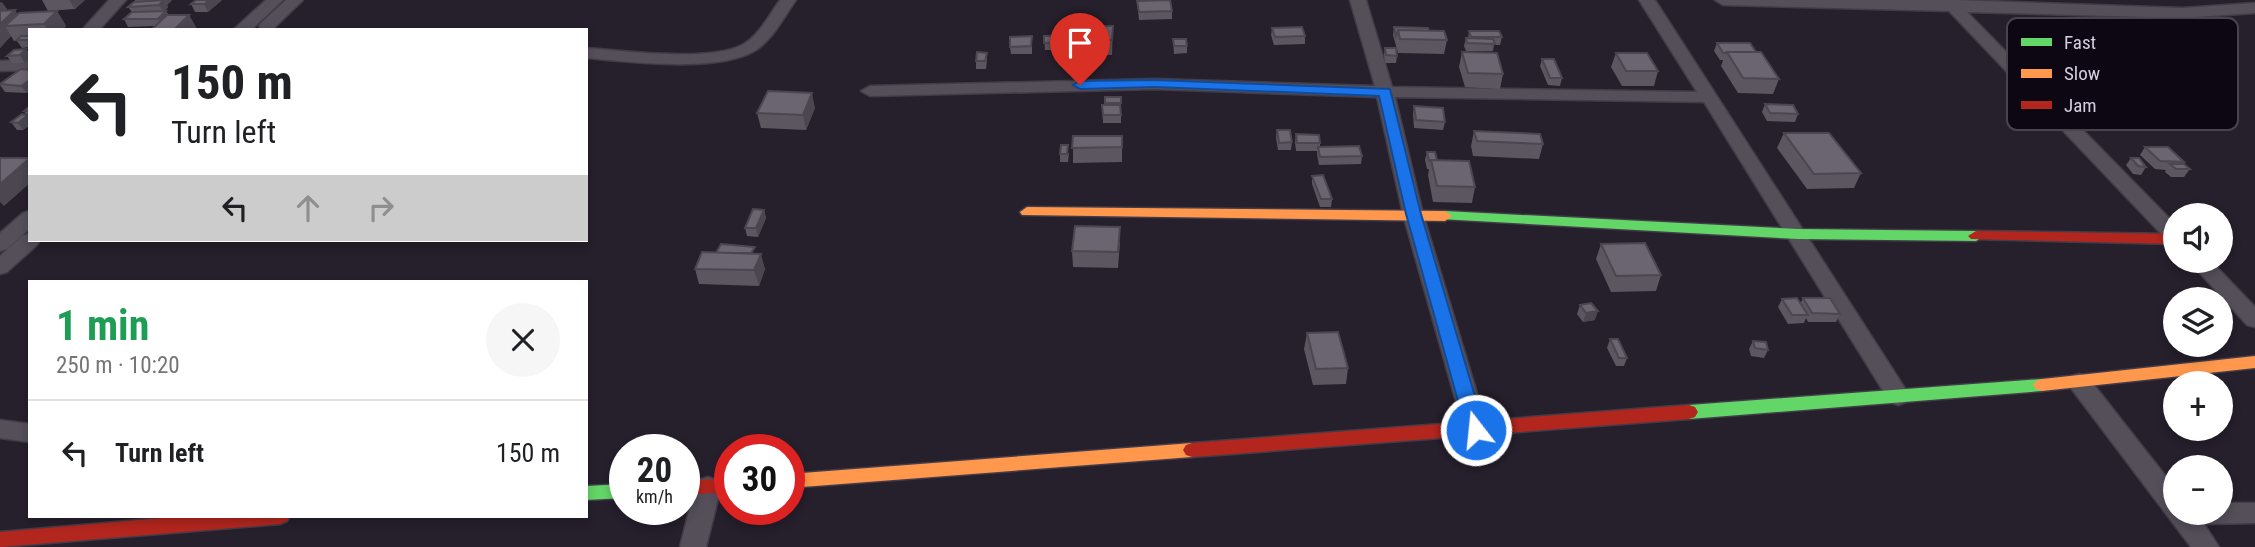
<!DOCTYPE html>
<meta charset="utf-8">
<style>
:root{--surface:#fff;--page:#f6f6f6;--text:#202124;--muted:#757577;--line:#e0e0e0}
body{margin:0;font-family:"Roboto Condensed",sans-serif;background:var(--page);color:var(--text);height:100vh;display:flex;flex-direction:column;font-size:26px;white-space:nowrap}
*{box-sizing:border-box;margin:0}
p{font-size:23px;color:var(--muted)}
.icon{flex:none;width:38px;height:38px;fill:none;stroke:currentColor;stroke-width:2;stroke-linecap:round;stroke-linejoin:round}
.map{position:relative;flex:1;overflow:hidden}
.sheet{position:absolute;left:28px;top:280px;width:560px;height:238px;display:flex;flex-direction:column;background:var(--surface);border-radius:0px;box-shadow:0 4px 10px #0003}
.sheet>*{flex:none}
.top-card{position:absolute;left:28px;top:28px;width:560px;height:214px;border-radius:0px;box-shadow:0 4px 10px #0003;background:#fff;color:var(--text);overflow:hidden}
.fabs{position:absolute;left:2163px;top:203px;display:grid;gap:14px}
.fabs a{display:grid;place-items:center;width:70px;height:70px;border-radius:50%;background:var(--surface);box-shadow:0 4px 10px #0003;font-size:35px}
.speed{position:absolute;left:609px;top:434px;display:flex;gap:14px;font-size:35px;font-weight:700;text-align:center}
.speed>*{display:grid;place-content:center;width:91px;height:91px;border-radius:50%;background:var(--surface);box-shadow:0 4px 10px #0003;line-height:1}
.speed small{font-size:18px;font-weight:400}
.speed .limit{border:10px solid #d22;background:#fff;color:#111}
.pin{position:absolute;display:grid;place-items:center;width:60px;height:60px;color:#fff;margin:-72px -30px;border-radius:50% 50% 50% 0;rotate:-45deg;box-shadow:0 0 7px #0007}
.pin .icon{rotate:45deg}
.me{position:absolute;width:77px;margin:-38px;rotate:344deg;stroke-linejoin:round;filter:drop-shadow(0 0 5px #0008)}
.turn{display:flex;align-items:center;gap:24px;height:147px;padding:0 28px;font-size:32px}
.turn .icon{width:91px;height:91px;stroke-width:2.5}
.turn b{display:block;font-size:49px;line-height:60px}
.lanes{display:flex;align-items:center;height:66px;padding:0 28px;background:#0003;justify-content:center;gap:35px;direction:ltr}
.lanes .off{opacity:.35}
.round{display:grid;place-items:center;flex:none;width:74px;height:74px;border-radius:37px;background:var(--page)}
.overview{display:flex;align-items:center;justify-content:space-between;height:119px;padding:0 28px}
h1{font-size:42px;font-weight:700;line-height:52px;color:#1e9e55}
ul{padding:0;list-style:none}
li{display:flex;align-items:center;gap:21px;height:105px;padding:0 28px;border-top:2px solid var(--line)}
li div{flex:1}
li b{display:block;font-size:26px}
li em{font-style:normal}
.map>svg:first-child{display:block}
</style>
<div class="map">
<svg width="2255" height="547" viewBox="0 0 2255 547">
<rect width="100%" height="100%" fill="#261f2c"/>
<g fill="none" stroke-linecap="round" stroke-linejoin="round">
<defs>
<g id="street">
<path d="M109 0H126L99 30H82Z"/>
<path d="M266 0H283L251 30H233Z"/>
<path d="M286 0H303L273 29H261L259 26 261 23Z"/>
<path d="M780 0H796C784 17 773 39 756 50 721 73 628 62 586 58V48C624 51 709 62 742 45 759 36 769 15 780 0Z"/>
<path d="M1350 0H1366L1392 87 1697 92 1639 0H1655L1906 390 1910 396 1906 402 1898 405 1890 402 1704 102 1395 97 1423 214 1488 430 1485 436 1476 439 1467 436 1464 430 1403 214 1377 97 1155 89 870 96 861 91 870 86 1155 79 1375 86Z"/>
<path d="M1715 0H1956L2182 8 2255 3V13L2182 18 1967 12 2175 224V242L2168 241 1949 11 1723 5Z"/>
<path d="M30 60V70L0 71V61Z"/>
<path d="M30 211V228L7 249 0 251V233L23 213Z"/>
<path d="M30 234V240H40L37 245 7 272 0 274V256L23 235Z"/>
<path d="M2189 261H2211L2255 307V327L2247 325Z"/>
<path d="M2079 374 2087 376 2175 488V513H2221V503H2255V523L2204 524 2219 547H2191L2071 388 2067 382 2071 376Z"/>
<path d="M0 420 30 424V442L0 438Z"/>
<path d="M708 477 717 480 721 487 706 547H680L695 487 699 480Z"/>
</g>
<g id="fast">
<path d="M1445 211 1798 229 1976 231 1984 236 1976 241 1798 239 1440 219 1438 216 1440 213Z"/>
<path d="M2042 379 2048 381 2051 385 2048 389 2042 391 1689 419 1683 417 1680 412 1683 407 1689 405Z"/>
<path d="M625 484V498L586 500V486Z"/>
</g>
<g id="slow">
<path d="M1027 207 1445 211 1452 216 1445 221 1022 215 1020 212Z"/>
<path d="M2255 356V368L2042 391 2036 389 2033 385 2036 381 2042 379Z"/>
<path d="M1192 443 1198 445 1201 450 1198 455 1192 457 789 488V474Z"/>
</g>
<g id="jam">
<path d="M1976 231 2175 234V244L1971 239 1968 236Z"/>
<path d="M1689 405 1695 407 1698 412 1695 417 1689 419 1192 457 1186 455 1183 450 1186 445 1192 443Z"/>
<path d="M730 478V492L684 495V481Z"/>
<path d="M186 516H290L287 521 280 524 0 547V532Z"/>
</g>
</defs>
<use href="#street" stroke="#423c48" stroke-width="3"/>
<use href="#fast" stroke="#423c48" stroke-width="3"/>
<use href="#slow" stroke="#423c48" stroke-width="3"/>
<use href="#jam" stroke="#423c48" stroke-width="3"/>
<use href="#street" fill="#554f5a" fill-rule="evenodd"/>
<use href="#fast" fill="#63d668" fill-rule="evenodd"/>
<use href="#slow" fill="#ff974d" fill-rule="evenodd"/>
<use href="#jam" fill="#b3261e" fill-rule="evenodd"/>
</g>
<g fill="#5c5661">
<path d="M42 0H85L75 9 48 11Z"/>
<path d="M135 0H172L167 5 168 7 165 11H166L169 15H189L197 29 151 30 155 26 128 27 124 19 132 12 128 7 135 2Z"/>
<path d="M196 0H222L208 12H195L191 4Z"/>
<path d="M1137 1 1172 11V19L1139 20Z"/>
<path d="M0 2 7 9 5 11 18 15 57 11 66 26 62 30H30V47L22 48 17 41H14L11 36 0 48Z"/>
<path d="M2025 22 2112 34 2104 49H2078L2092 61 2083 75 2061 76 2017 37Z"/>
<path d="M1113 26 1112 55 1071 54 1070 40Z"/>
<path d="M1394 27 1429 31 1447 40 1444 54 1398 53 1393 35Z"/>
<path d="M1272 28 1305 36V44L1274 45 1271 35Z"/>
<path d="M1469 31 1502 37 1500 45H1494L1493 51H1466L1464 46 1466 38H1468Z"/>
<path d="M1067 35V50H1045L1044 36Z"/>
<path d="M1032 36V54H1011L1010 47Z"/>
<path d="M1173 39 1187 46V53L1174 54Z"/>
<path d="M1717 43 1756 52 1779 79 1773 94 1738 93 1721 66 1723 60H1720L1714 51Z"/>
<path d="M1385 48 1397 56 1396 63H1385L1384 55Z"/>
<path d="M26 49 30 54V58L25 63H12L7 56Z"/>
<path d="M1462 52 1503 74 1500 89 1465 87 1459 67Z"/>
<path d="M987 53V60L986 69H976V61Z"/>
<path d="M1616 53 1658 71 1654 86H1622L1611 67Z"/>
<path d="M1542 59 1562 78 1560 86 1548 85 1540 66Z"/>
<path d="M30 70V91L27 93 5 92 0 85V84Z"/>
<path d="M1105 97H1121V123H1103L1102 105H1105Z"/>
<path d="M1765 104 1798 114 1795 122 1767 121 1762 112Z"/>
<path d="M30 106V125L23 130H17L11 122 26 115 24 111Z"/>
<path d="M1414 106 1445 122 1443 130 1414 128 1413 114Z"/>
<path d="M815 108 806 130 761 128 757 113Z"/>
<path d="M1277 130 1292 142 1291 150H1278L1276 138Z"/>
<path d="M1474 131 1543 144 1539 159 1473 156 1471 146Z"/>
<path d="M1784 133 1861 173 1854 188 1807 189 1777 148Z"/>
<path d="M1296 134 1320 143V147L1362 156 1361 164 1319 165 1317 154V151H1296L1295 142Z"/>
<path d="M1073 136H1122V162L1073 163Z"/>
<path d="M2145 147 2184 162 2183 164 2190 169 2184 177H2171L2165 172 2166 170 2155 169 2140 155Z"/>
<path d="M1427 152 1475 187 1472 203 1433 202 1428 175 1429 169H1427L1425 160Z"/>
<path d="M1069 153 1068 162H1060V154Z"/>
<path d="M2131 158 2146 167 2141 175 2133 174 2126 165Z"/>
<path d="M1312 176 1332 199 1331 207H1320L1312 184Z"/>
<path d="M764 210 766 218 758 237 747 236 745 228Z"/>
<path d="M1120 242 1118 268 1073 267 1072 251Z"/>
<path d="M1601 244 1661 275 1656 291 1611 292 1596 259Z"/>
<path d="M757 253 765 269 759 286 699 284 695 269Z"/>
<path d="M1803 298 1840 314 1836 322H1808L1806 318 1804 323 1788 324 1778 307 1782 299 1800 304Z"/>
<path d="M1580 305 1595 320 1583 322 1577 314Z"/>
<path d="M1307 333 1348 368 1346 384 1313 385 1304 349Z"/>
<path d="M1610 339 1627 358 1624 366H1616L1607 348Z"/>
<path d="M1753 341 1768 350 1764 358 1751 356 1749 349Z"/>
</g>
<g fill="#4b464f">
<path d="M69 0H85L75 9Z"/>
<path d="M164 0 168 7 164 13 159 5Z"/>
<path d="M165 0H172L167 5Z"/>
<path d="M210 0H222L208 12 204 4Z"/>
<path d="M2 2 7 9 0 16V4Z"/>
<path d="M15 10 24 24 5 26 11 36 0 48V24Z"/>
<path d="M57 11 66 26 62 30H47L44 24Z"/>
<path d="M166 11 170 18 162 26 158 19Z"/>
<path d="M189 15 197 30H174Z"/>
<path d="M26 49 30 54V58L25 63 20 55Z"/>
<path d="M30 80V91L27 93 21 86Z"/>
<path d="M812 93 815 108 806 130 803 115Z"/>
<path d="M28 115 30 117V125L23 130 18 123Z"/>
<path d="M30 158V183L4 206 0 202V184Z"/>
<path d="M764 210 766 218 758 237 756 228Z"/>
<path d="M761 254 765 269 759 286 754 270Z"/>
<path d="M1598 311 1595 320 1583 322 1586 313Z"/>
</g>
<g fill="#6b6471" stroke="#4b464f" stroke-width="2">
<path d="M164 0 159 5 128 7 134 2Z"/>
<path d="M196 0H210L204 4H191Z"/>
<path d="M1170 0 1172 11 1139 12 1137 1Z"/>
<path d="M15 10 0 24V11Z"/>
<path d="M57 11 44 24 5 26 19 13Z"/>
<path d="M166 11 158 19H124L132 12Z"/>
<path d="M167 15H189L174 30H151Z"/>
<path d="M1072 26H1113L1112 40H1070Z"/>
<path d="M1302 27 1305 36 1275 37 1272 28Z"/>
<path d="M1394 27 1428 28 1429 31 1398 30 1396 36Z"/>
<path d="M1398 30 1444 31 1447 40 1400 39Z"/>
<path d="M1469 31H1499L1502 37H1471Z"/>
<path d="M1067 35V42L1044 43V36Z"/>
<path d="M21 36H30V40H17Z"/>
<path d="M1032 36 1031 46 1010 47V37Z"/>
<path d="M1466 38 1493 39 1495 44 1467 43Z"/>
<path d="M1173 39H1186L1187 46H1174Z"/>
<path d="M1717 43H1750L1756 52H1727V53H1723Z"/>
<path d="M1385 48H1396L1397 56 1386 55Z"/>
<path d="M26 49 20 55 7 56 14 50Z"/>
<path d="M977 52 987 53 985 61H976Z"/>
<path d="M1462 52 1497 53 1503 74 1468 73Z"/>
<path d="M1727 52H1761L1779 79 1743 78Z"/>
<path d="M1616 53H1647L1658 71H1626Z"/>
<path d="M1542 59H1554L1562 78H1550Z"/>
<path d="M21 69 30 70V80L21 86 0 84Z"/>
<path d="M768 91 812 93 803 115 757 113Z"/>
<rect x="1105" y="97" width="16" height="6"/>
<path d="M1765 104 1793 105 1798 114 1770 113Z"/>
<path d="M1102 105H1120L1121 115H1103Z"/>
<path d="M30 106V111H24Z"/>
<path d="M1414 106 1443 108 1445 122 1416 120Z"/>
<path d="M22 114 28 115 18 123 11 122Z"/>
<path d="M1277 130H1290L1292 142 1279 143Z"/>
<path d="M1474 131 1540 134 1543 144 1477 141Z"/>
<path d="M1784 133H1829L1861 173 1814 174Z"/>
<path d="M1296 134 1319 135 1320 143H1297Z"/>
<path d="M1073 136H1122V147L1072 148Z"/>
<path d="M1061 145H1068L1067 154H1060Z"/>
<path d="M1359 146 1362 156 1320 157 1318 147Z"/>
<path d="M2145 147H2168L2184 162 2160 161Z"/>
<path d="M1427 152H1435L1437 160H1431V161H1429Z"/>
<path d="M0 158H30L0 184Z"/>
<path d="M2131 158H2139L2146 167 2138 166Z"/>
<path d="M1431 160 1469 161 1475 187 1437 186Z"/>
<path d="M2170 164H2184L2190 169H2176Z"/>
<path d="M1323 175 1332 199H1321L1312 176Z"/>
<path d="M753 209 764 210 756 228H745Z"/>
<path d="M1075 226 1120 227 1118 252 1072 251Z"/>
<path d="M1645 243 1661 275 1616 276 1601 244Z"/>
<path d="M721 244 755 247 751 253H716Z"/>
<path d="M702 252 761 254 754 270 695 269Z"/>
<path d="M1797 298 1808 315H1792L1782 299Z"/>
<path d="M1803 298H1830L1840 314 1812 313Z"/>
<path d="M1591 303 1598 311 1586 313 1580 305Z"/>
<path d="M1338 332 1348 368 1316 369 1307 333Z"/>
<path d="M1610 339H1618L1627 358H1619Z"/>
<path d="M1753 341 1766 342 1768 350 1755 348Z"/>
</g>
<path fill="#1a73e8" stroke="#114b97" stroke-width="2" d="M1155 80 1390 89 1421 214 1485 430 1482 434H1469L1466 430 1406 214 1379 96 1155 87 1080 89 1073 85 1080 81Z"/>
<rect x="2007" y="18" width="231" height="112" rx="10" fill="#0c0712" stroke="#48434f" stroke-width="2"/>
<rect x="2021" y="38" width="31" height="8" fill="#63d668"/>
<rect x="2021" y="69" width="31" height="9" fill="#ff974d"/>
<rect x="2021" y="101" width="31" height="8" fill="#b3261e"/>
<g font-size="19" fill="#d5cede">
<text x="2064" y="49">Fast</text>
<text x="2064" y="80">Slow</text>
<text x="2064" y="112">Jam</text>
</g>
</svg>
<div class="fabs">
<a><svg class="icon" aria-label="sound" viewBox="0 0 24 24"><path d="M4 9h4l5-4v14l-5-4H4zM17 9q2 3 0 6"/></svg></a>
<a><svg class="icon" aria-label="layers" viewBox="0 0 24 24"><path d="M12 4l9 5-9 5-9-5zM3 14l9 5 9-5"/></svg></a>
<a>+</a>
<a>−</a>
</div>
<div class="speed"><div>20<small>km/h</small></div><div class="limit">30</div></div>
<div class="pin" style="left:1080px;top:85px;background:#d93025"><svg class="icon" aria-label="arrive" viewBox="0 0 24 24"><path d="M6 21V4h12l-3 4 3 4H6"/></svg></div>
<svg class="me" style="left:1476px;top:430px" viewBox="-20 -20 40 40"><circle r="17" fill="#1a73e8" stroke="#fff" stroke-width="3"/><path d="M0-11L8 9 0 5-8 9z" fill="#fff"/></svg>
<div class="top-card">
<div class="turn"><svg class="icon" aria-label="left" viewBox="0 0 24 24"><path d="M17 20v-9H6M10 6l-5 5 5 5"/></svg><div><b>150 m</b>Turn left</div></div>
<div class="lanes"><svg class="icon" aria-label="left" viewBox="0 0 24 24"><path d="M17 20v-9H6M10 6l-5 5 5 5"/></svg><svg class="icon off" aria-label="ahead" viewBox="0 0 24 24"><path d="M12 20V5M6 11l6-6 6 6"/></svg><svg class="icon off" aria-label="right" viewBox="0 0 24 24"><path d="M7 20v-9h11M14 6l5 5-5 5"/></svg></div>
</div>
<section class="sheet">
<div class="overview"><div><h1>1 min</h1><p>250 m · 10:20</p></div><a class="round"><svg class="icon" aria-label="close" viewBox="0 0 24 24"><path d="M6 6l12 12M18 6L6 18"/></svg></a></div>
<ul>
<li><svg class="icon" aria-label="left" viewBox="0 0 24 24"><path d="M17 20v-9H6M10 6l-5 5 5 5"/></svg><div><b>Turn left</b></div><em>150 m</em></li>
</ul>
</section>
</div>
